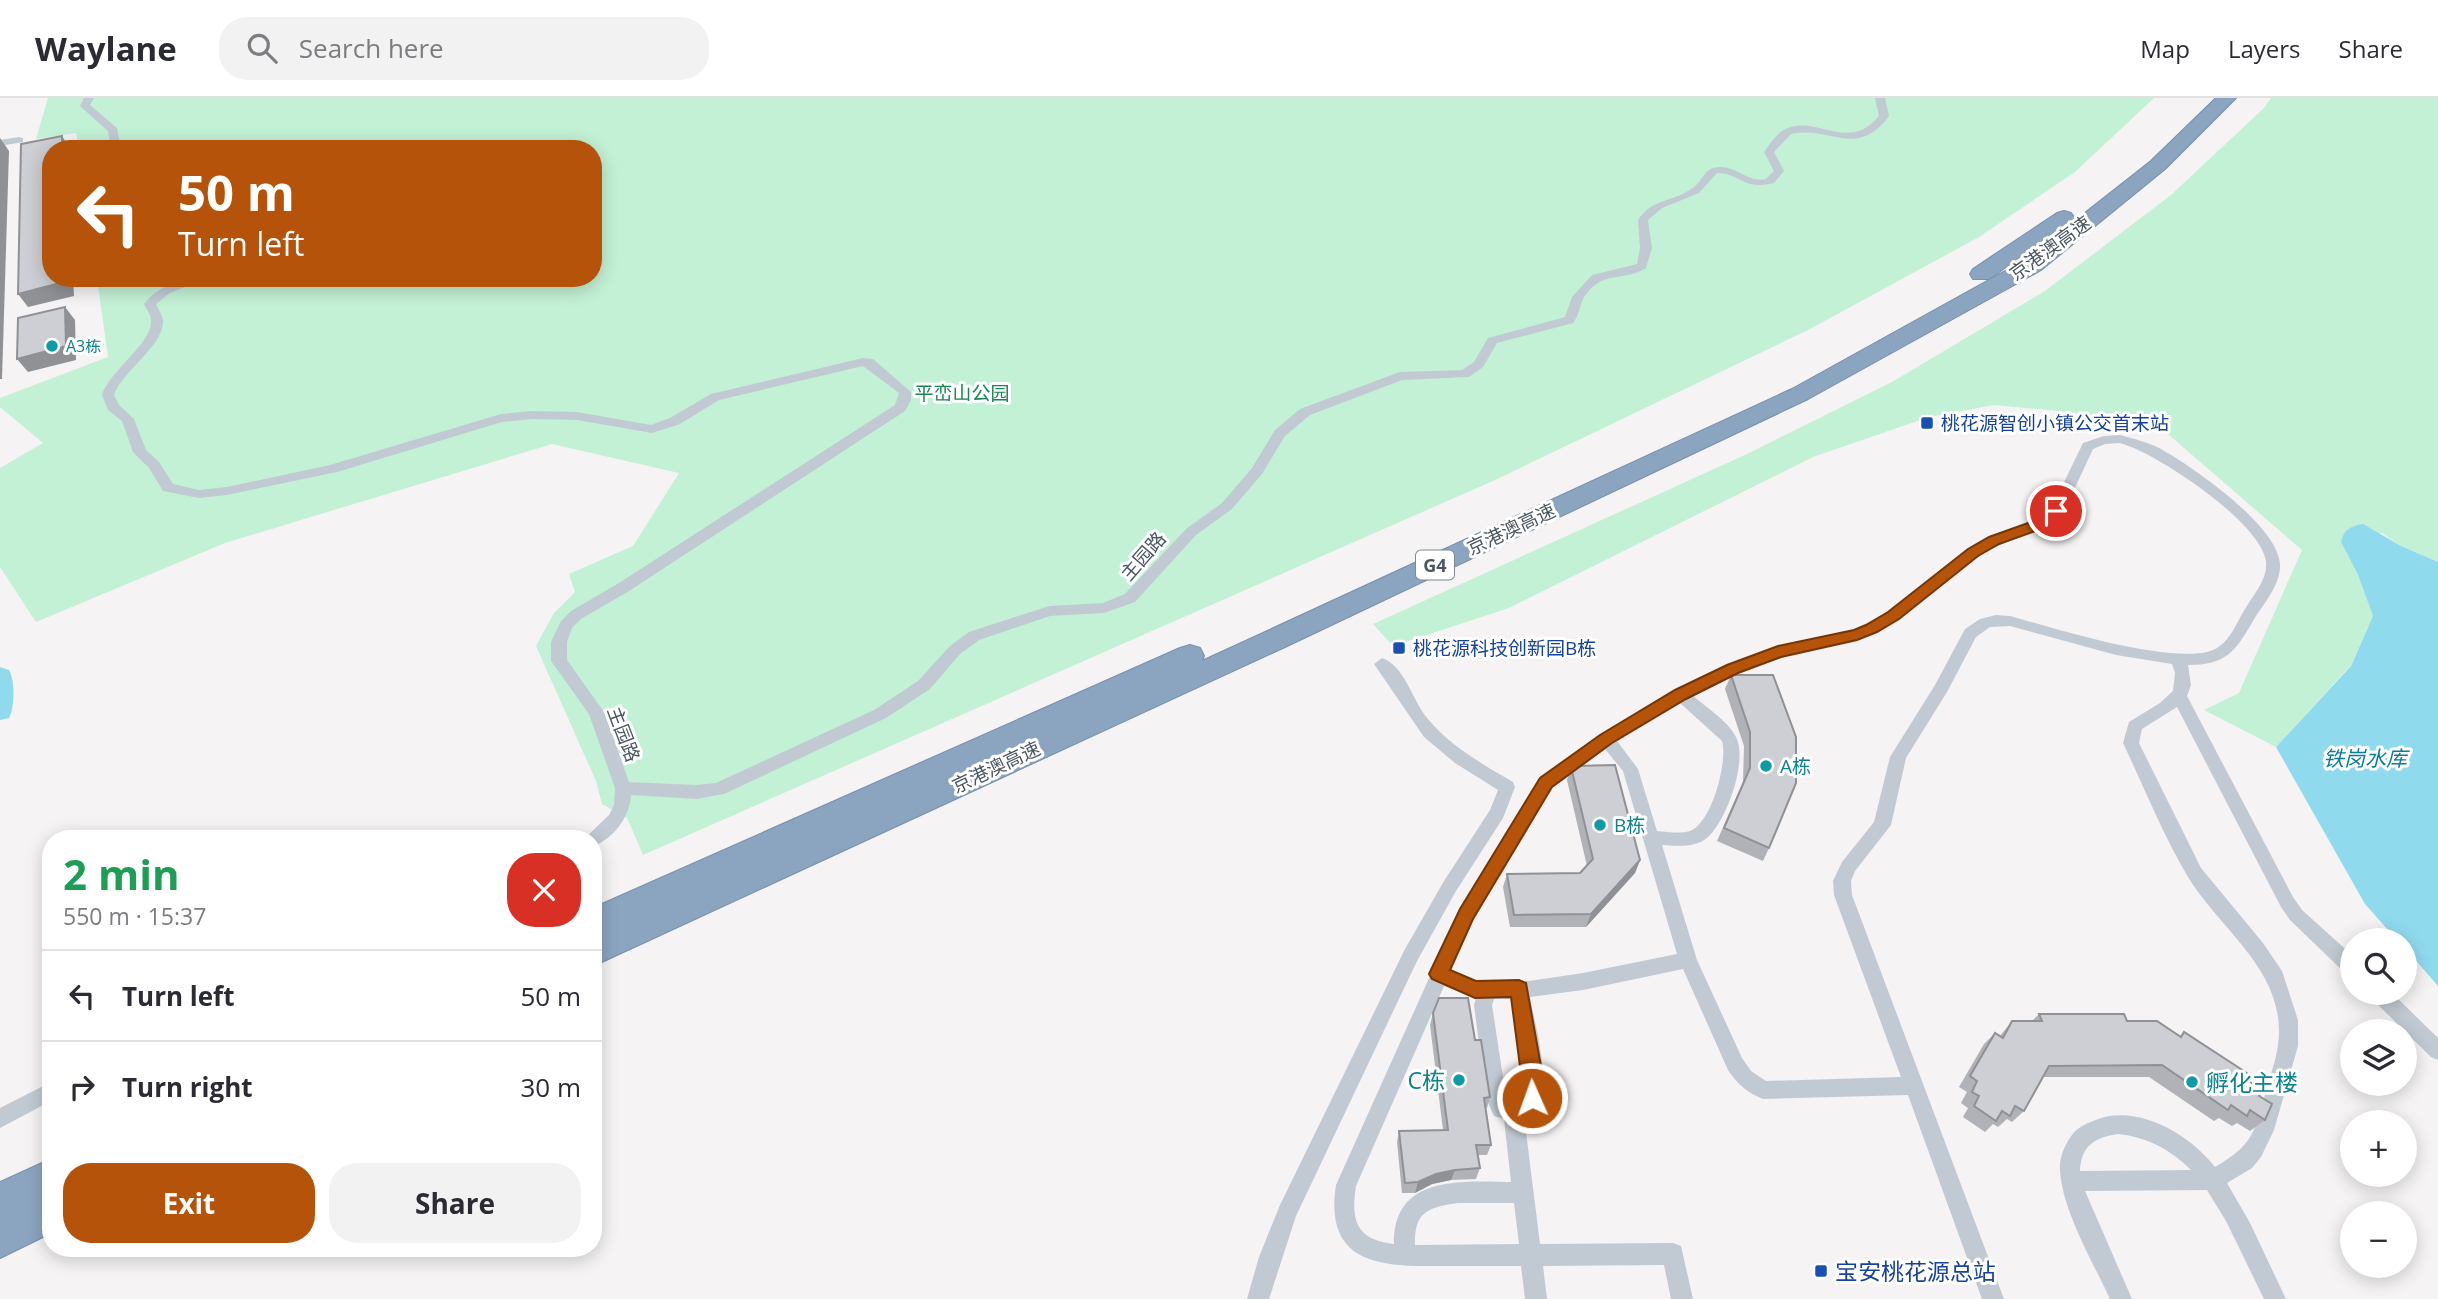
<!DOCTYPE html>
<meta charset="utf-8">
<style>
:root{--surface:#fff;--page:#f2f2f3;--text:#2b2b33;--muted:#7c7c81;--line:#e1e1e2;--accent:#b45309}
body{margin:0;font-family:"Open Sans","Noto Sans SC",sans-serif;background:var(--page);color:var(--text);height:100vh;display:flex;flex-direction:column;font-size:26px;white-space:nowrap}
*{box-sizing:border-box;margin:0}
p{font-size:23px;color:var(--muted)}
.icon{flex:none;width:38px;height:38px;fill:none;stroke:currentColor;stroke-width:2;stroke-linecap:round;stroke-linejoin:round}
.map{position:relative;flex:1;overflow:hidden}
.details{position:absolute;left:42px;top:732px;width:560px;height:427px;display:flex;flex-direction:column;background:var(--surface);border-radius:28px;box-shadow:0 4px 18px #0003}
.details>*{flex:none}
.top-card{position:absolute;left:42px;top:42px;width:560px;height:147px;border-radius:28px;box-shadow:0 4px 18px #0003;background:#b45309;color:#fff;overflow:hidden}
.fabs{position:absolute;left:2340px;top:830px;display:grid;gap:14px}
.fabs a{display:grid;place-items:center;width:77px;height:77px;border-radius:50%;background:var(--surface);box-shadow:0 4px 18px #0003;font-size:35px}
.pin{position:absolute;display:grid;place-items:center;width:60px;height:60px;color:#fff;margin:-30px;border:4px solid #fff;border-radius:50%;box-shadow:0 2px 7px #0007}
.me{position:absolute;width:77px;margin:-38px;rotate:358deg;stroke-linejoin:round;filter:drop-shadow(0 0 5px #0008)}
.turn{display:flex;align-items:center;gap:24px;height:147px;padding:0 21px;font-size:32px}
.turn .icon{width:91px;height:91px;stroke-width:2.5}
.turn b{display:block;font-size:49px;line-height:60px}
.round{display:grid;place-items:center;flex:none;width:74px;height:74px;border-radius:28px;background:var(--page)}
.overview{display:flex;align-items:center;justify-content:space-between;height:119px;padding:0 21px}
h1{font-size:42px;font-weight:700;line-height:52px;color:#1e9e55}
.action{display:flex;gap:14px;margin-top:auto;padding:14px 21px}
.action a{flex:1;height:80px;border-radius:28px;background:var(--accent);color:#fff;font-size:28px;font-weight:700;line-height:80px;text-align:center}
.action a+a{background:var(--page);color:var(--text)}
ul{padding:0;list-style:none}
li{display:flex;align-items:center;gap:21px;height:91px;padding:0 21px;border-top:2px solid var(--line)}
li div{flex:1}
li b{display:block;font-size:26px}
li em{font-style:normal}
header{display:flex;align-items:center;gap:42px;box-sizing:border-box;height:98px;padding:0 35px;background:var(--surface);border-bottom:2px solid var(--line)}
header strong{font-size:33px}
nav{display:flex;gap:38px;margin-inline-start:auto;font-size:24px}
.search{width:490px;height:63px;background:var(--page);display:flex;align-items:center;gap:18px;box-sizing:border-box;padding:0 24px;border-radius:28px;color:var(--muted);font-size:26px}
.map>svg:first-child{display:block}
</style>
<header>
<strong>Waylane</strong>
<div class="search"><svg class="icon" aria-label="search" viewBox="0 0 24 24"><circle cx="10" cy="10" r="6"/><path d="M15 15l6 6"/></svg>Search here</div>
<nav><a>Map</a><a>Layers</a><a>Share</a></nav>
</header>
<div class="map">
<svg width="2438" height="1201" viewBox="0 0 2438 1201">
<rect width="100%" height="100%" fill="#f5f3f3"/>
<g fill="#c3f1d5">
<path d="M48 0H2154L2075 74 1979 139 1810 231 1495 382 643 757 627 720 602 706 596 683 536 548 554 515 575 494 569 476 633 448 679 375 552 346 225 445 36 524 0 469V370L43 345 0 309V300L108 259 97 180H593V51H79L76 35 36 41Z"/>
<path d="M2271 0H2438V464L2401 448 2382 435 2341 444 2358 477 2373 518 2351 567 2276 649 2204 612 2239 595 2302 452 2161 330 2060 313 1994 307 1929 319 1813 359 1509 510 1393 548 1373 526 1747 356 1892 284 2045 193 2171 97 2264 10Z"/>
</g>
<path fill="#90daee" d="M2363 426 2401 448 2438 464V888L2405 850 2404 842H2397L2365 806 2276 649 2351 568 2373 518 2358 477 2341 444C2344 431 2351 428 2363 426Z"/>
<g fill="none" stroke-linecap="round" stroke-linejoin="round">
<path fill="#90daee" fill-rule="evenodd" d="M0 569 9 572C15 583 15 608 9 620L0 622Z"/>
<defs>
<g id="motorway">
<path d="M2216 0H2236L2165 71 2041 172 1808 301 1287 548 593 868V810L1180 550 1190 547 1200 550 1204 558 1202 563 1792 291 2025 162 2151 63Z"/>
<path d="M2064 113 2071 115 2074 119 2071 123 1989 181H1973L1970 176 1973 171 2057 115Z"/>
<path d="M51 1061V1135L0 1160V1084Z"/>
</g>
</defs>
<use href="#motorway" stroke="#7690ad" stroke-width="2"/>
<g fill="#c1cad2" fill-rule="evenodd">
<path d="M84 0H94L90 7 117 30 121 51H111L108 33 80 8Z"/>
<path d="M1875 0H1885L1889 18C1856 62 1831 27 1791 36L1774 54 1784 73 1774 85C1743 93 1741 75 1717 75L1699 95 1662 110 1648 122 1652 150 1646 170C1624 184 1606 172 1587 195 1579 204 1581 215 1573 225L1497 245 1483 269 1469 279 1402 282 1310 317 1285 338 1262 376 1232 411 1196 437 1135 504 1104 515 1050 518 979 542 960 556 930 591 886 620 724 696 696 701 631 697C630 718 614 741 593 748V740H585L609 717 614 707 615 690 589 616 551 563V544L561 523 571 513 619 485 895 307 899 295 863 268 719 302 680 326 652 335 577 322 532 321 502 324 337 374 227 397 199 400 163 393 149 370 133 354 122 323 108 312 102 297C110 272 153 245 151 222 151 216 146 211 144 206L146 204C160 186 185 180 207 180L170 195 156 206C158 211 162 216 163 222 165 247 123 272 114 297L119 307 134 321 146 352 159 364 173 386 199 392 227 389 330 367 501 316 532 313 577 314 651 327 670 320 711 296 863 260 873 261 911 294V302L905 313 629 493 581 521 572 530 567 544V562L604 614 629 684 696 687 716 685 874 612 918 583 950 548 969 534 1049 508 1103 505 1125 496 1186 431 1222 405 1252 370 1275 332 1300 311 1400 274 1462 272 1474 264 1488 240 1565 219 1572 199 1592 177 1637 166 1640 150 1638 122C1652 100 1675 104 1694 89 1704 81 1704 70 1719 69 1737 68 1748 85 1766 81L1774 73 1764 54C1769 47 1775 38 1782 33 1814 13 1847 57 1879 18Z"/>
<path d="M19 39 23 40V44L0 48V42Z"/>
<path d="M2120 337C2134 341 2148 344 2161 351 2193 369 2278 428 2280 466 2281 487 2263 506 2253 523 2235 554 2226 567 2188 567L2191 587 2187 598 2293 799 2302 812 2352 857V877L2345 875 2290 822 2281 809 2177 609 2142 631 2139 645 2201 770 2263 845 2282 873 2298 922V948L2274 1032 2261 1059 2252 1070 2227 1085 2250 1125 2286 1201H2264L2226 1123 2207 1092 2085 1093 2132 1201H2110C2093 1164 2062 1112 2060 1072 2059 1060 2065 1046 2072 1037 2077 1030 2085 1026 2093 1023 2136 1004 2189 1036 2215 1069 2253 1047 2255 1034 2266 993 2270 978 2276 962 2278 947 2288 875 2221 833 2188 779 2163 737 2144 689 2123 645L2129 624 2160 605 2173 593 2175 575 2172 566 2116 557 2010 528 1990 529 1976 539 1947 594 1906 660 1891 727 1855 773 1851 783 1852 797 2004 1201H1982L1908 997 1763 1001C1748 995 1737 986 1728 972L1683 871 1583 892 1530 899C1535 930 1559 1002 1524 1018L1540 1146 1673 1145 1681 1148 1693 1201H1671L1664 1167 1543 1168 1547 1201H1525L1521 1168C1494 1168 1467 1168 1440 1168 1379 1169 1324 1165 1336 1087L1430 878 1429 875 1434 868 1461 811 1540 680 1600 637 1675 593 1727 567 1773 550 1853 532 1889 514 1968 451 2046 416 2054 405 2083 345 2104 338ZM2120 345C2157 355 2260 424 2266 463 2268 481 2254 496 2245 511 2237 524 2229 546 2213 552 2174 568 2053 530 2010 518L1996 517 1980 521 1965 531 1935 587 1890 659 1874 724 1842 764 1833 783 1834 797 1901 979 1766 983 1751 973 1742 960 1697 862 1662 747C1677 748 1696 750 1708 739 1727 722 1748 662 1736 639 1727 622 1707 610 1693 598L1737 575 1780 559 1862 541 1899 522 1978 457 2056 422 2067 407 2093 351 2105 346ZM1680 605 1722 643C1728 663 1712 725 1690 733 1681 736 1667 734 1657 733L1638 671 1617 643ZM1605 651 1623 673 1677 856 1583 875 1529 883 1478 884 1451 873 1474 820 1552 690ZM1444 888 1476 900 1474 907 1486 1000 1494 1018 1504 1021 1511 1084C1461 1083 1393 1077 1394 1146 1355 1142 1351 1121 1356 1088ZM1494 901H1511L1524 985 1522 996 1513 1004 1507 1003 1506 999 1492 907ZM2118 1036C2147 1039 2170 1051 2191 1072L2080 1073C2081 1048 2095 1039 2118 1036ZM1458 1105H1514L1519 1146 1415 1147C1414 1114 1428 1109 1458 1105Z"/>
<path d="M1382 560C1404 567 1413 603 1427 620 1450 648 1482 666 1513 684L1515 689 1503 720 1456 793 1417 863 1296 1118 1269 1201H1247L1259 1159 1280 1107 1405 851 1444 783 1490 712 1498 692 1455 665 1424 639 1374 566Z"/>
<path d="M2369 894H2391L2438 940V962L2431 959 2371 900Z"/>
<path d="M51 984V1003L0 1030V1010Z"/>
</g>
<use href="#motorway" fill="#8ba5c1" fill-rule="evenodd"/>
</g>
<g fill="#b0b2b7">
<path d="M1731 577H1773L1769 750 1763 763 1717 743 1743 684 1744 648 1725 591Z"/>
<path d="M1571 669 1640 762 1635 775 1586 829H1510L1503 789 1507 776 1580 775 1587 768 1567 682Z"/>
<path d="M1433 915 1475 942 1490 999 1487 1010H1485L1491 1047 1487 1057H1478L1480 1070 1476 1081 1451 1082 1432 1086 1415 1095H1402L1397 1044 1399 1033 1443 1032 1430 927Z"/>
<path d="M2039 916 2127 923 2180 938 2184 934 2247 982 2259 998 2265 1022 2250 1033 2237 1025 2232 1028 2219 1020 2214 1023 2149 979H2042L2024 1013 2012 1024 2007 1021 1998 1029 1993 1026 1985 1034 1963 1019 1968 1010 1961 1005 1967 994 1959 989 1984 946 1995 935 2000 938 2012 923H2032Z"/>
</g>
<g fill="#909195">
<path d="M62 38 70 51H62Z"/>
<path d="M0 40 9 53 2 281H0Z"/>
<path d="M64 180H73L74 198 28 209 18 196Z"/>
<path d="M65 209 75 222 76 262 28 274 17 261Z"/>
<path d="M1640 762 1635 775 1586 829 1591 816Z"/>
<path d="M1455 1072 1451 1082 1432 1086 1415 1095 1418 1084 1436 1076Z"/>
</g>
<g fill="#cdcfd5" stroke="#909195" stroke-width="2">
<path d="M62 38V51H51V180H64V184L18 196 21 46Z"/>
<path d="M65 209 66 248 17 261 18 220Z"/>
<path d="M1731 577H1773L1796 639V685L1769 750 1724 730 1750 670V634Z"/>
<path d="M1615 667 1640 762 1591 816 1514 817 1507 776 1580 775 1593 761 1571 669 1573 668Z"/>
<path d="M1439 900H1468L1475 942H1481L1490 999 1484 1000 1491 1047H1476L1480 1070 1455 1072 1436 1076 1418 1084 1405 1085 1399 1033 1448 1032 1433 915Z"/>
<path d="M2039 916H2124L2127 923H2157L2181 939 2184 934 2250 977 2247 982 2262 992 2259 998 2272 1006 2265 1022 2250 1012 2247 1018 2231 1007 2228 1012 2162 967 2049 968 2024 1013 2015 1008 2010 1018 2002 1013 1996 1023 1974 1008 1979 998 1972 994 1977 983 1970 978 1995 935 2003 940 2012 923H2042Z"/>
</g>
<path fill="#b45309" stroke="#753606" stroke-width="2" d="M2056 409 2061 410V417L2041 431 1999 446 1978 458 1899 521 1877 534 1857 542 1781 559 1738 575 1686 601 1612 645 1552 689 1473 821 1450 872 1476 883 1519 882 1526 885 1544 985 1540 1007 1532 1010 1525 1007 1511 899 1475 900 1432 881 1429 876 1460 811 1540 680 1600 637 1675 592 1727 567 1778 548 1854 532 1866 527 1888 514 1968 451 1989 439 2031 424Z"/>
<g fill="#0f9aa8" stroke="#fff" stroke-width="2.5">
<circle cx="52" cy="248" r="7"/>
<circle cx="1766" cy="668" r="7"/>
<circle cx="1600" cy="727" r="7"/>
<circle cx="1459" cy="982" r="7"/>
<circle cx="2192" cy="984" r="7"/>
</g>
<g fill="#1a4fb4" stroke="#fff" stroke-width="2.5">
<rect x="1920" y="318" width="14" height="14" rx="3.5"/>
<rect x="1392" y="543" width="14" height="14" rx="3.5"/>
<rect x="1814" y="1166" width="14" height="14" rx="3.5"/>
</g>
<g text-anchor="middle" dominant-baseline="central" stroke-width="6" stroke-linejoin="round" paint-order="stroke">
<g font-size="16" fill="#0d838f" stroke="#fff" text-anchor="start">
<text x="66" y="248">A3栋</text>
</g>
<rect fill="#fff" stroke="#808990" stroke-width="2" x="1416" y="452.5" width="38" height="29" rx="5"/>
<g font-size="18" font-weight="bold" fill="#4a5661">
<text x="1435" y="467">G4</text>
</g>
<g font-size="19" fill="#4a5661" stroke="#fff">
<text transform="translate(2050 150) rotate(-36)">京港澳高速</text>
<text transform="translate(1511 431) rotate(-25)">京港澳高速</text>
<text transform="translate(1143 458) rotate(-49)">主园路</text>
<text transform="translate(624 636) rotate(69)">主园路</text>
<text transform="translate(996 669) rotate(-25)">京港澳高速</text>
</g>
<g font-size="19" fill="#17864f" stroke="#fff">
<text x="962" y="295">平峦山公园</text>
</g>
<g font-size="19" fill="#164399" stroke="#fff" text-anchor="start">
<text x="1941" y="325">桃花源智创小镇公交首末站</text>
<text x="1413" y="550">桃花源科技创新园B栋</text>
</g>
<g font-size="19" fill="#0d838f" stroke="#fff" text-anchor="start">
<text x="1780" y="668">A栋</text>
<text x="1614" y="727">B栋</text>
</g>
<g font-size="21" font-style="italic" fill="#0c7c9b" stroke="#fff">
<text x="2365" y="660">铁岗水库</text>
</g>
<g font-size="23" fill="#0d838f" stroke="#fff" text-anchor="end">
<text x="1445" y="982">C栋</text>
<text x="2206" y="984" text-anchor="start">孵化主楼</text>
</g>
<g font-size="23" fill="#164399" stroke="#fff" text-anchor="start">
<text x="1835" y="1173">宝安桃花源总站</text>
</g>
</g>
</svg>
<div class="fabs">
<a><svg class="icon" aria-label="search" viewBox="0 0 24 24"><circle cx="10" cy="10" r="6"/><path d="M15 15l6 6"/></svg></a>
<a><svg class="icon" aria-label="layers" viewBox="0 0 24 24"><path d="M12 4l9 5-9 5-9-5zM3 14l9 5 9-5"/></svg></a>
<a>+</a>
<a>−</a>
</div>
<div class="pin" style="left:2056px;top:413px;background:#d93025"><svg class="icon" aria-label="arrive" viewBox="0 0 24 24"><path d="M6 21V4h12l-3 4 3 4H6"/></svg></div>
<svg class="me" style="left:1532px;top:1000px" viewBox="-20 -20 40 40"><circle r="17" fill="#b45309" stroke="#fff" stroke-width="3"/><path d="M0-11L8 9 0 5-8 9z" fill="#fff"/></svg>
<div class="top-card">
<div class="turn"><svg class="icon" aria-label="left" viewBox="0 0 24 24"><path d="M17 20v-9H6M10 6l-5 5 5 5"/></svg><div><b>50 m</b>Turn left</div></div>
</div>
<section class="details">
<div class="overview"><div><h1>2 min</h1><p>550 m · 15:37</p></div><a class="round" style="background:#d93025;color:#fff"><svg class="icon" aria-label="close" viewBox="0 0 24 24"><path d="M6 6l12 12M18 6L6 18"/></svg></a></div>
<ul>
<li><svg class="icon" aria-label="left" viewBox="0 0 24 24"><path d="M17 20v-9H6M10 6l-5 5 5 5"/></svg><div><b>Turn left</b></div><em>50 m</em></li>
<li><svg class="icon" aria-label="right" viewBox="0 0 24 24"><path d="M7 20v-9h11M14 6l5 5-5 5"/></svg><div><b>Turn right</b></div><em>30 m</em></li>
</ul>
<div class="action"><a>Exit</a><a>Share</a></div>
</section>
</div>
